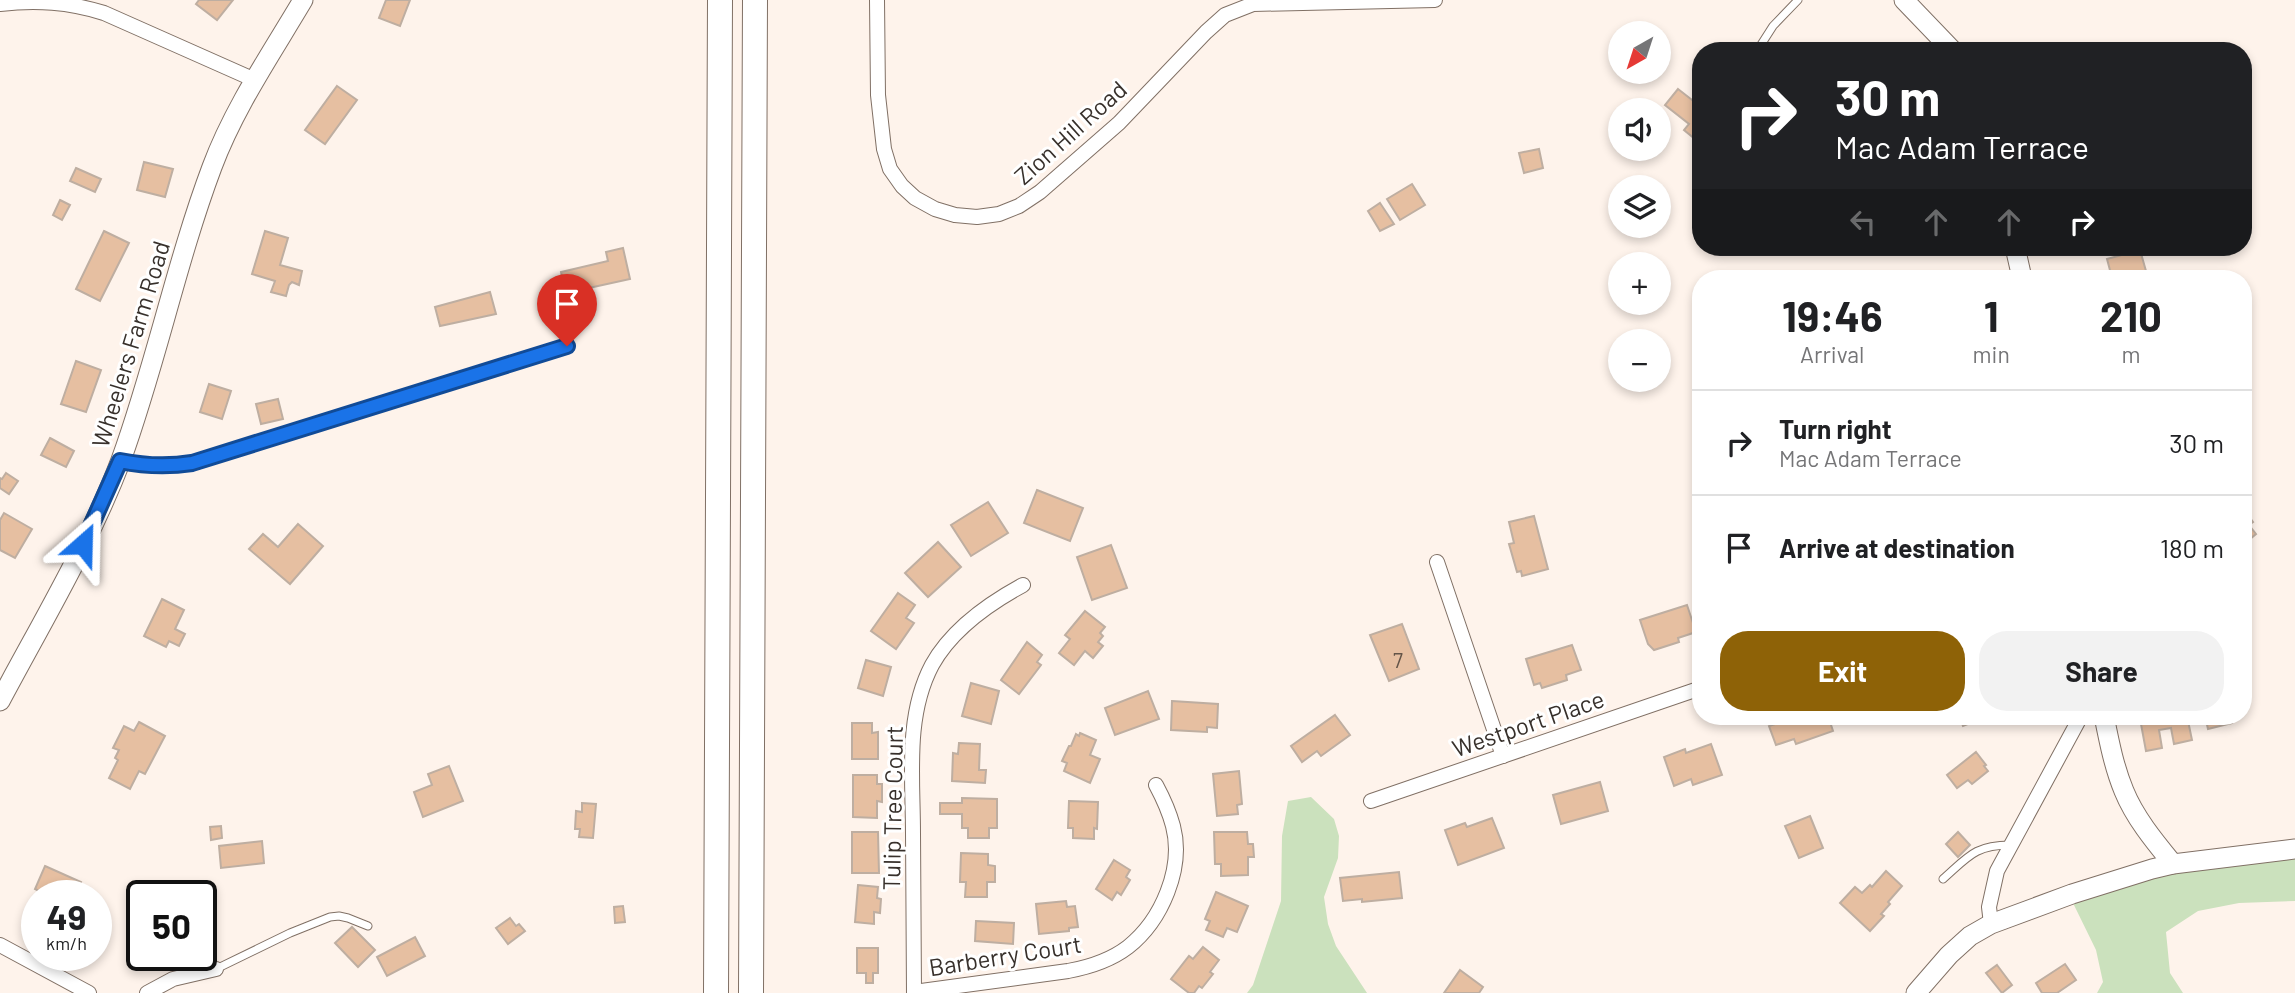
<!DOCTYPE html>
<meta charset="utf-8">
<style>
:root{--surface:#fff;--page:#f2f2f2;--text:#202124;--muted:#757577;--line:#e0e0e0;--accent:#8e6207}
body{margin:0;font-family:Barlow,sans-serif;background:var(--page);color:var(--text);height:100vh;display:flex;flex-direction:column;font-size:26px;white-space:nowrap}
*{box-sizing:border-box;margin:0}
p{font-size:23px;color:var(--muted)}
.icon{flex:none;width:38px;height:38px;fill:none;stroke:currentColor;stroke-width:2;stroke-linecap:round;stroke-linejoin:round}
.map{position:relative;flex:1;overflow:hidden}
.sheet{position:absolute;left:1692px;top:270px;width:560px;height:455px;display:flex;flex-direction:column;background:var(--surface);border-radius:28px;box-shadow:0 4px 10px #0003}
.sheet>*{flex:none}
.hud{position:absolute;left:1692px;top:42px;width:560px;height:214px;border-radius:28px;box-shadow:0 4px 10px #0003;background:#202124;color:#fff;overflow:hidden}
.needle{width:46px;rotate:219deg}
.tools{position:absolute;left:1608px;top:21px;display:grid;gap:14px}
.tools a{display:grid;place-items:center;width:63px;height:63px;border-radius:50%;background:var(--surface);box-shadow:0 4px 10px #0003;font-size:35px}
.speed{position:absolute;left:21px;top:880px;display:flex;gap:14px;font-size:35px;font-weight:700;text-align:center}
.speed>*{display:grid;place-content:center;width:91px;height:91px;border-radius:50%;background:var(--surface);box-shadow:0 4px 10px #0003;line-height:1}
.speed small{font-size:18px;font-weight:400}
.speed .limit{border:4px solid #111;border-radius:10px;background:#fff;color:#111}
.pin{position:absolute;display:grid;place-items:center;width:60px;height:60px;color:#fff;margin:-72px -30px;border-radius:50% 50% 50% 0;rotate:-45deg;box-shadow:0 0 7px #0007}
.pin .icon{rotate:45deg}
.me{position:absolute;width:77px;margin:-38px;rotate:25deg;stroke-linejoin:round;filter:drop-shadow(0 0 5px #0008)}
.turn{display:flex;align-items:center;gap:24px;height:147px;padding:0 28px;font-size:32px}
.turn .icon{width:91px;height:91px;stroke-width:2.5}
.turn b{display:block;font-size:49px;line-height:60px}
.lanes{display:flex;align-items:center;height:66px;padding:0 28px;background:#0003;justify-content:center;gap:35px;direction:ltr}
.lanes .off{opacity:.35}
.eta{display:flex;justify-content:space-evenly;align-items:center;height:119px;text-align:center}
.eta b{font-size:42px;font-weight:700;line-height:49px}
.cta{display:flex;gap:14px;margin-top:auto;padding:14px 28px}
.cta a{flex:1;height:80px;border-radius:28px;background:var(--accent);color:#fff;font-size:28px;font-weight:700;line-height:80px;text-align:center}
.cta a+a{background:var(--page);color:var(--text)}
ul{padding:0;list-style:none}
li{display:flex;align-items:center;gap:21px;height:105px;padding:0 28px;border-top:2px solid var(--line)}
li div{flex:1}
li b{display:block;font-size:26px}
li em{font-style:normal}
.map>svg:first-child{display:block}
</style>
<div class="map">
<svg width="2295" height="993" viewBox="0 0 2295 993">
<rect width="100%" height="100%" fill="#fef3eb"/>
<g fill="#cbe1bd">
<path d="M1311 797 1334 819 1339 836 1338 858 1324 897 1328 924 1336 946 1367 993H1247L1253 985 1281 901 1282 836 1288 801Z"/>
<path d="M2295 856V901L2239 903 2198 911 2166 932 2170 973 2183 993H2097L2103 982 2096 950 2073 903 2140 876Z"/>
</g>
<g fill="#e6bfa1" stroke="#beaea1" stroke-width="2">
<path d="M199 0H233L217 20 196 4Z"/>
<path d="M386 0H410L400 26 379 18Z"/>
<path d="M337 86 357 100 325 144 305 130Z"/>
<path d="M1678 89 1701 107V131L1695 139 1684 130 1689 124 1665 105Z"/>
<path d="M1539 149 1543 168 1524 173 1519 153Z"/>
<path d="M144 162 173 169 165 197 137 190Z"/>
<path d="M76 168 101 179 95 192 70 181Z"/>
<path d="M1412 184 1425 205 1400 220 1387 199Z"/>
<path d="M60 200 70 205 62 220 53 215Z"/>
<path d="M1380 203 1394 224 1380 231 1368 211Z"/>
<path d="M104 231 129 243 100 301 76 289Z"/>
<path d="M265 231 288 238 280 265 302 271 299 285 292 282 289 285 286 296 271 292 275 281 252 274Z"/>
<path d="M623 248 630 279 566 293 561 272 608 261 606 252Z"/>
<path d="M2140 250 2148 278H2108L2107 275 2111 274 2107 259Z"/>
<path d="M490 292 496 314 440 326 435 307Z"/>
<path d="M76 361 101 370 86 412 61 404Z"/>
<path d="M209 384 231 391 222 419 200 412Z"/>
<path d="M278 399 283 419 261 424 256 404Z"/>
<path d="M50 438 74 451 66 467 41 455Z"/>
<path d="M6 473 18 481 9 494 0 488V478L2 479Z"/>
<path d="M1037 490 1083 508 1070 541 1024 523Z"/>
<path d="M988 502 1008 533 971 556 951 525Z"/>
<path d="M2245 511 2253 522 2249 525 2256 534 2244 544Z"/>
<path d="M4 513 32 529 15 558 0 550V520Z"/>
<path d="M1534 516 1548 569 1522 576 1521 571 1517 572 1509 544 1514 543 1509 522Z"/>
<path d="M298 524 323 546 290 584 249 549 263 534 278 547Z"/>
<path d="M938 542 961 567 928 597 905 573Z"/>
<path d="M1111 545 1127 588 1092 600 1077 557Z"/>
<path d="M898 593 915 605 906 618 914 623 896 649 871 631Z"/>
<path d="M162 599 184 610 175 629 185 634 179 646 169 641 166 647 144 636Z"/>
<path d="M1687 605 1696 632 1678 638 1679 642 1654 650 1648 644 1640 620Z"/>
<path d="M1085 611 1105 627 1100 633 1103 636 1098 642 1103 646 1093 658 1085 651 1074 665 1059 653 1070 639 1065 635Z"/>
<path d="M1402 624 1419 669 1389 681 1370 635Z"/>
<path d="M1027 642 1042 655 1037 662 1041 665 1019 694 1001 680Z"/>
<path d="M1572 645 1581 670 1566 675 1567 680 1542 688 1540 683 1534 685 1526 659Z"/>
<path d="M866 660 891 667 883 696 858 688Z"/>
<path d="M971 683 999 691 991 724 962 716Z"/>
<path d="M1148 691 1159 719 1115 735 1105 708Z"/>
<path d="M1172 701 1218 704 1217 728 1207 727V732L1171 730Z"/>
<path d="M1335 715 1350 735 1321 756 1317 751 1302 762 1291 746Z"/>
<path d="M1799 716H1828L1833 731 1796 744 1794 739 1776 745 1769 726Z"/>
<path d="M1959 716H1977L1978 720 1963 726Z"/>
<path d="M2182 716H2187L2192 740 2174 744 2171 728 2159 730 2162 748 2146 751 2141 724Z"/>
<path d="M2205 716H2230L2232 723 2208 729Z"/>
<path d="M139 722 165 736 145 774 139 771 130 789 109 778 118 760 115 758 119 750 113 748 124 726 134 731Z"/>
<path d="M852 723H872V733L878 732V759H852Z"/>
<path d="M1080 733 1096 740 1090 755 1100 759 1090 783 1064 771 1067 763 1062 761 1069 746H1071L1076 734 1079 736Z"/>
<path d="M959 743 980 744 979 770H986L985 783 952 781 953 753 958 754Z"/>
<path d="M1711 744 1722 775 1693 785 1691 779 1674 786 1664 757 1685 749 1686 753Z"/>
<path d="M1976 752 1986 765 1984 766 1988 771 1972 784 1968 780 1957 788 1947 775Z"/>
<path d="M449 766 463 801 423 817 414 792 432 785 428 774Z"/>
<path d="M1239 771 1242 804 1237 805 1238 814 1217 816 1213 774Z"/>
<path d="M853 775H877V784H882V802L877 801V818L853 817Z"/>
<path d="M1600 782 1608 811 1561 824 1553 795Z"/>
<path d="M962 798 997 799V828H989V838H968V828H962V814H940V803H962Z"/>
<path d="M1069 801 1098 802 1097 829 1094 828V839L1073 838V828H1068Z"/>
<path d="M582 803 596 804 593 838 579 837 580 829H575L576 811 582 812Z"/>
<path d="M1810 816 1823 848 1799 858 1785 826Z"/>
<path d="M1492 818 1504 848 1458 865 1445 830 1465 823 1467 827Z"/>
<path d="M221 826 222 838 211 840 210 827Z"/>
<path d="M852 832H878L879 873H852Z"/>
<path d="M1214 832H1247L1248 844H1253L1254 857H1248V875L1221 876V864H1215Z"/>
<path d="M1958 832 1970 845 1958 857 1946 844Z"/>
<path d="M262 841 264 863 221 868 219 846Z"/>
<path d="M961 853 988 854V865L995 866V882H987V897H965L966 882H960Z"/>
<path d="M1114 860 1130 870 1126 877 1130 880 1121 895 1117 892 1112 900 1096 889Z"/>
<path d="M45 866 81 882 76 896H49L35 889Z"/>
<path d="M1886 871 1902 886 1888 902 1890 904 1881 914 1884 916 1870 931 1840 903 1855 887 1862 893 1870 885 1872 887Z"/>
<path d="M1399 872 1402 898 1362 902V899L1343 901 1340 878Z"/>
<path d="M858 885 878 887 877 898 881 899 880 913 874 912V924L855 922Z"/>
<path d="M1216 892 1248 906 1237 932 1227 928 1223 937 1206 930 1210 921 1205 919Z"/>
<path d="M1066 901 1067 907 1075 906 1078 927 1069 928V931L1039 934 1036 904Z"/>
<path d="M623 906 625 922 615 923 614 907Z"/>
<path d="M510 918 516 926 519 924 525 931 508 944 496 928Z"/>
<path d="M976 921 1014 923 1013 944 975 941Z"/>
<path d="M352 927 375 950 358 967 335 943Z"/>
<path d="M415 937 425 956 387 976 377 957Z"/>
<path d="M1203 947 1219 960 1210 972 1213 974 1202 988 1199 986 1194 993H1189L1171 979 1189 956 1193 959Z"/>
<path d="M857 948H878V973H873V983H866V973H857Z"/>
<path d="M2065 964 2076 980 2057 993H2042L2036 983Z"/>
<path d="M1997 965 2012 985 2002 993 1986 973Z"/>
<path d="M1460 970 1483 987 1479 993H1444Z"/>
</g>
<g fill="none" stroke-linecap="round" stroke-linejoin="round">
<defs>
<g id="lane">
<path d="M1757 51 1773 26 1798 0"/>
<path d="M1943 879C1968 857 1975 845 2010 845"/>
<path d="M216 969 290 933 330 917 339 916 348 918 368 926"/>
</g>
<g id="street">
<path d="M877 0 878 95 884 149 890 169 902 186 915 198 935 209 955 215 977 217 999 214 1019 206 1040 192 1119 123 1206 32 1225 15 1253 4 1435 0"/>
<path d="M0 4C37 0 68 2 104 13L255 80"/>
<path d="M120 461C145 466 167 467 192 463L567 346"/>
<path d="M1437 562 1503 756"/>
<path d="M1371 801 1701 688"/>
<path d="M1991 924 1989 907 1997 871 2081 716"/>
<path d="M0 945 89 993"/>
<path d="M914 992 1068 971C1090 967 1111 960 1128 947 1162 920 1184 868 1173 826 1169 811 1163 798 1156 785"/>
<path d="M147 993 173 979 216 969"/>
<path d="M914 993C914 940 913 886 913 833 913 777 905 716 932 665 952 629 988 604 1023 585"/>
</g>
<g id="secondary">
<path d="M1904 0 1953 51"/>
<path d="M2015 247 2022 278"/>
<path d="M0 701C42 622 89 544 121 460 156 364 176 263 212 167 234 108 271 54 303 0"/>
<path d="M2104 716C2109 741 2114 767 2124 791 2135 818 2155 842 2173 864"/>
<path d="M1916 993 1949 955 1970 936 1991 924 2072 894 2152 869 2173 864 2295 849"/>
</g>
<g id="highway">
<path d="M716 993 720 0"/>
<path d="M751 993 755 0"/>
</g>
</defs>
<use href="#lane" stroke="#807065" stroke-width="9"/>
<use href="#street" stroke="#807065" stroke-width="16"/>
<use href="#secondary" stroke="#807065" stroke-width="21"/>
<use href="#highway" stroke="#807065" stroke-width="26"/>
<use href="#lane" stroke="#fff" stroke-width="7"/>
<use href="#street" stroke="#fff" stroke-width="14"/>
<use href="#secondary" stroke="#fff" stroke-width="19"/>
<use href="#highway" stroke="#fff" stroke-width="24"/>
</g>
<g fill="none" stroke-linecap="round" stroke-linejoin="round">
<defs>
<path id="route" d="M83 544 120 461C145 466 167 467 192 463L567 346"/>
</defs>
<use href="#route" stroke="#114b97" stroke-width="18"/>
<use href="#route" stroke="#1a73e8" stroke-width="12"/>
</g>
<g text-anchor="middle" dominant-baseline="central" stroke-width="6" stroke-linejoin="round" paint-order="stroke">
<g font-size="21" fill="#635448">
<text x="1398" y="659">7</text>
</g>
<g font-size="24" fill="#37302b" stroke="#fff">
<text transform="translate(1070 132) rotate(-42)">Zion Hill Road</text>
<text transform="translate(130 344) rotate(-73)">Wheelers Farm Road</text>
<text transform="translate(1528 723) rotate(-19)">Westport Place</text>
<text transform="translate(892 808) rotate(-89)">Tulip Tree Court</text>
<text transform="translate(1005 955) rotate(-9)">Barberry Court</text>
</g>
</g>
</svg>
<div class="tools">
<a><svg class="needle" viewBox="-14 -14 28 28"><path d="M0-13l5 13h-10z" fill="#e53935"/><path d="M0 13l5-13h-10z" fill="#757577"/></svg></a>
<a><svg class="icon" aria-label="sound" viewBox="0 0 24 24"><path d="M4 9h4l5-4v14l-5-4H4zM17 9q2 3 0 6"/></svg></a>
<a><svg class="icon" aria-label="layers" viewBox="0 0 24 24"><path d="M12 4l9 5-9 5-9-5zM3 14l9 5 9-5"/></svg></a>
<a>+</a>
<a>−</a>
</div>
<div class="speed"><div>49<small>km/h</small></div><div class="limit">50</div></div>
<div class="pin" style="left:567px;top:346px;background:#d93025"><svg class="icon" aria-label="arrive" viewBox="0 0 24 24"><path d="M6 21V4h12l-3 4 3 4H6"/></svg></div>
<svg class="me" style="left:83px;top:544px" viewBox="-20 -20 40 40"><path d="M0-17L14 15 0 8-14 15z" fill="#1a73e8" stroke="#fff" stroke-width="4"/></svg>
<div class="hud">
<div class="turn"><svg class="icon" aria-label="right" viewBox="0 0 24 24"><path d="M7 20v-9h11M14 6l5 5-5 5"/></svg><div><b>30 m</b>Mac Adam Terrace</div></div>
<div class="lanes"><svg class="icon off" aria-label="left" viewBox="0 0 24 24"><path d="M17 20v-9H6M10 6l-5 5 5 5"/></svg><svg class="icon off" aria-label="ahead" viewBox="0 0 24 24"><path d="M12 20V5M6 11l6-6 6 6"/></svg><svg class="icon off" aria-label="ahead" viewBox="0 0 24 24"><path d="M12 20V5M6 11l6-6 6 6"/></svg><svg class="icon" aria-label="right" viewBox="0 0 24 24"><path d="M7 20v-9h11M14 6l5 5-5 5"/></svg></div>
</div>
<section class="sheet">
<div class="eta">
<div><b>19:46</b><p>Arrival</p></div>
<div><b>1</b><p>min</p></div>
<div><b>210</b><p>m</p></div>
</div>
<ul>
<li><svg class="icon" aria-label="right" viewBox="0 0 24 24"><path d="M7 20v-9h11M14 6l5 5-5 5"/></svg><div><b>Turn right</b><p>Mac Adam Terrace</p></div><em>30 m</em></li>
<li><svg class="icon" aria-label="arrive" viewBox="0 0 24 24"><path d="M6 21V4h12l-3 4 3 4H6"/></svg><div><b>Arrive at destination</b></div><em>180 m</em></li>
</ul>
<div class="cta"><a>Exit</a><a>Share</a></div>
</section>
</div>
